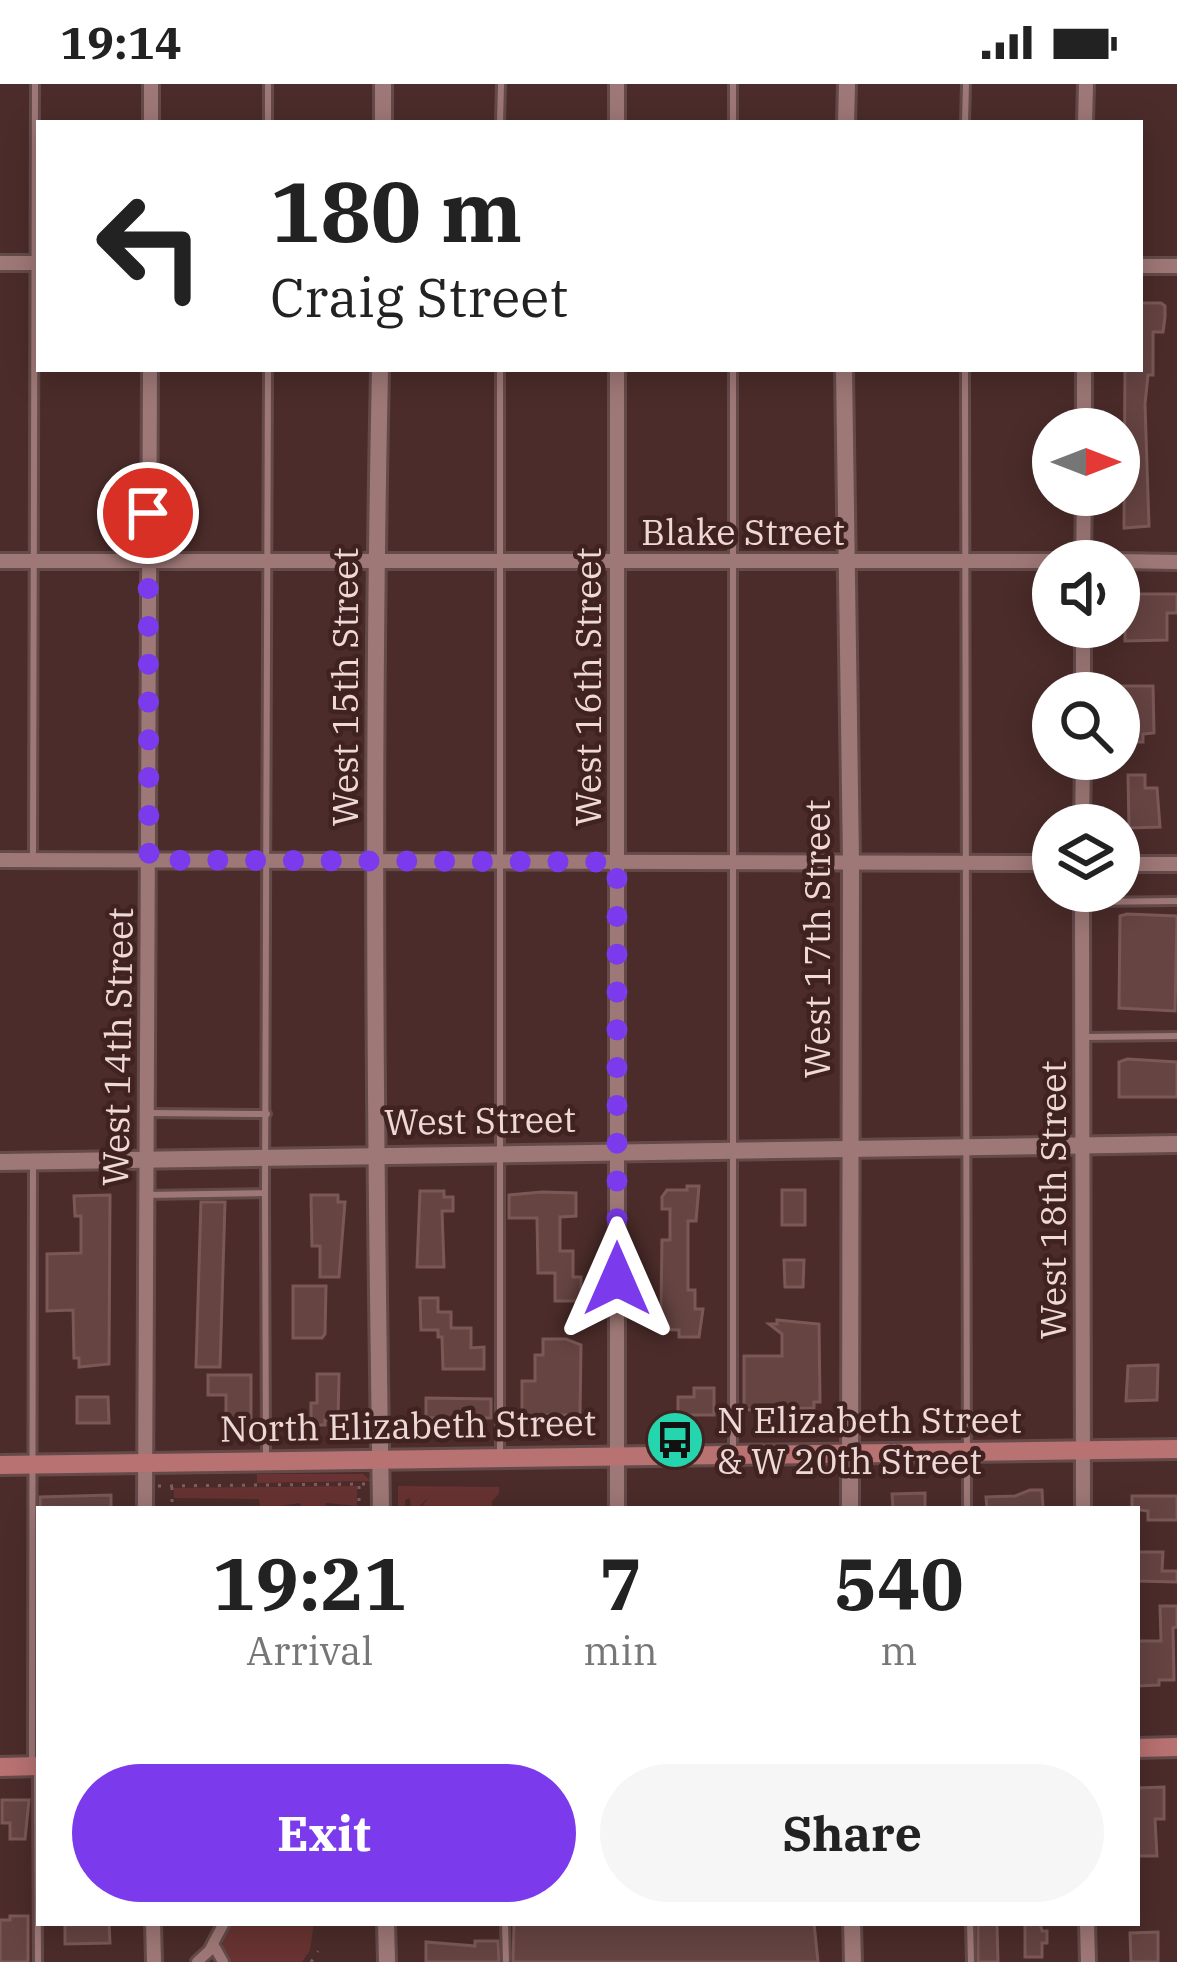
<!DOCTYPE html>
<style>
:root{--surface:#fff;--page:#f6f6f6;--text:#222;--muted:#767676;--accent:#7c3aed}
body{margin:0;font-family:"IBM Plex Serif",serif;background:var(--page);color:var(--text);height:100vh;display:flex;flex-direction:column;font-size:45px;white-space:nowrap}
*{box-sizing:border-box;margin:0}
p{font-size:39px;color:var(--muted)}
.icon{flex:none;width:66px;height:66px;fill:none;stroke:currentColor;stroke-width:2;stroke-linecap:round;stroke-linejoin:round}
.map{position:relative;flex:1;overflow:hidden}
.drawer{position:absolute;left:36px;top:1422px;width:1104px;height:420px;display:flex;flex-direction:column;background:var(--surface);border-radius:0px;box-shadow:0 6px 30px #0003}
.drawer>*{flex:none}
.banner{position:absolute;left:36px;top:36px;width:1107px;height:252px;border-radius:0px;box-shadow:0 6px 30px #0003;background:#fff;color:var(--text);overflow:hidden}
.needle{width:78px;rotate:90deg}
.fabs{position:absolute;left:1032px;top:324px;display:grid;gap:24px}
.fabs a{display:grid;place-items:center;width:108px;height:108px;border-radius:50%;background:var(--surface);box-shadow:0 6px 30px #0003;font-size:60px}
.pin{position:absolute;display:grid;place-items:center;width:102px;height:102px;color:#fff;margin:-51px;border:6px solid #fff;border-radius:50%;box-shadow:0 3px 12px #0007}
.me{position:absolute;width:132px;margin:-66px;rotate:0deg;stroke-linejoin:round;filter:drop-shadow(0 0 9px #0008)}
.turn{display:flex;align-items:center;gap:42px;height:252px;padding:0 36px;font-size:54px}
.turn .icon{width:156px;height:156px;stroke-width:2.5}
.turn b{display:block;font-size:84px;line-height:102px}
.eta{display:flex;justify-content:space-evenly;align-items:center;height:204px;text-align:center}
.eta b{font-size:72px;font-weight:800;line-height:84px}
.action{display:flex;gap:24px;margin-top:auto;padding:24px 36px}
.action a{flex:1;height:138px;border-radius:72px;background:var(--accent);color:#fff;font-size:48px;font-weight:800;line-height:138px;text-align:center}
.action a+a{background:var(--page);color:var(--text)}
.status{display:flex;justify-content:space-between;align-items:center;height:84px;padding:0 60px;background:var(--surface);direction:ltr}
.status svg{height:33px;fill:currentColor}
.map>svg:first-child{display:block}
</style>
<div class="status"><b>19:14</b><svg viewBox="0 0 49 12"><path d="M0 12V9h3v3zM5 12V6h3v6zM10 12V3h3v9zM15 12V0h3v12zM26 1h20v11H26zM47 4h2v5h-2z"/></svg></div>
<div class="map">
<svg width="1177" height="1878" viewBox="0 0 1177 1878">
<rect width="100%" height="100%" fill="#4b2c2a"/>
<g fill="#683332">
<path d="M257 1390H363L371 1397 257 1399Z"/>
<path d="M357 1402V1422L326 1419 325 1423H301L300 1419 260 1425 259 1415 174 1414V1404Z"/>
<path d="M398 1402 499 1403V1410L492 1417V1425H420L429 1413 417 1425H411L410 1414 405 1416V1425H398Z"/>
<path d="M229 1839C254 1846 287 1839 314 1839L310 1866 302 1878H230C219 1865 222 1853 229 1839Z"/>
</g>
<g fill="#654442" stroke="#7b5856" stroke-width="3">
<path d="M1140 219H1161L1165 222V233L1163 248H1153V291H1148L1145 320 1149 442 1124 444 1125 285H1140Z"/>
<path d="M1125 510H1177V529H1167V556L1125 557Z"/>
<path d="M1121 602H1153L1154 649 1143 650V658H1126L1125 650H1120Z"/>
<path d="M1128 691H1145V704H1157L1160 743 1129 744Z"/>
<path d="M1127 830 1177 832 1175 927 1119 924 1120 832Z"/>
<path d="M1127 975 1177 978V1013H1119V978Z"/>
<path d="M687 1102H699L696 1137H688V1206H695V1225H703L699 1253H679V1246L655 1245V1232H660L661 1225 662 1156H670V1125H662V1113L667 1106H687Z"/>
<rect x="782" y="1106" width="23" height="35"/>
<path d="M420 1107H444V1113H453V1127H442L444 1183H417Z"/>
<path d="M542 1108 576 1109V1132L560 1133V1167H573V1193H581V1217H555V1189H538L537 1134H509V1111Z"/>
<path d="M110 1111 109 1280 79 1283V1274H74L73 1226 47 1227V1170L81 1169V1132H75L74 1112Z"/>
<path d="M311 1111H338V1118H345L339 1193H320V1162H312Z"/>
<path d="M201 1118H225L220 1283H196Z"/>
<path d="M784 1176H804L803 1203H785Z"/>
<path d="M293 1202H326L325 1250 322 1254H293Z"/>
<path d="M420 1214H438V1228H451V1244H471V1264L484 1263V1285H443L442 1253H438V1246H421Z"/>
<path d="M777 1236 819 1240 820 1318H814V1324L744 1326V1272H782V1250L769 1240H777Z"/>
<path d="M543 1255H566L581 1261 580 1331H522V1297H535V1271H543Z"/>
<path d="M1158 1281 1157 1316 1126 1317 1128 1282Z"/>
<path d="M317 1290H339L338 1335 325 1336V1341H311V1319H317Z"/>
<path d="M208 1291H251V1339H226V1311H208Z"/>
<path d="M694 1304H714V1331H678V1313H694Z"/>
<path d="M77 1313H108L109 1339H77Z"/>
<path d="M426 1314 491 1315V1334H426Z"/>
<path d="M1030 1406H1042L1043 1425H987L986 1413 1015 1412Z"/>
<path d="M925 1409V1425H893L892 1410Z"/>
<path d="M111 1411V1425H40V1413Z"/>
<path d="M1132 1412H1177V1436H1148V1427L1132 1425Z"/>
<path d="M1137 1468H1163L1162 1487H1177V1498L1137 1497Z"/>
<path d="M1160 1522H1177V1543L1173 1544 1174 1596H1159V1601L1137 1602V1561L1139 1557H1161Z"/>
<path d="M1164 1703V1735H1155L1157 1772H1137V1704Z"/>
<path d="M2 1716H29L25 1755H10V1739H2Z"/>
<path d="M10 1832H28V1878H0V1836H10Z"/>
<path d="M65 1839H109L110 1859 65 1860Z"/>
<path d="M514 1839H814L818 1878H513Z"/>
<path d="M1025 1839H1040L1042 1847H1047V1859H1042V1873H1025Z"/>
<path d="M978 1840H997L998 1878H978Z"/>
<path d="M1158 1848V1878H1131L1130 1849Z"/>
<path d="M475 1857H498L499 1878H426V1858L475 1862Z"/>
</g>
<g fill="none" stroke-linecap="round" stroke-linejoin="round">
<defs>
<g id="service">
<path d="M268 0V39"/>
<path d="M733 0V39"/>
<path d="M500 39 501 0"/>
<path d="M965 39 966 0"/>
<path d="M733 285V1366"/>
<path d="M965 285 967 1425"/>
<path d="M33 773 35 0"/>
<path d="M1085 818 1177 817"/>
<path d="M1085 953 1177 952"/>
<path d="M149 1029 267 1030"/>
<path d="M265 1109 266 1375"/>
<path d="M145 1111 265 1109 268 285"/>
<path d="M500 1369V285"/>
<path d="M32 1680 33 1081"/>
<path d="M37 1686 38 1878"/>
<path d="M505 1839 506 1878"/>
<path d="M970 1839 971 1878"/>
</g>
<g id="pedestrian">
<path d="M213 1860 223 1878"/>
<path d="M197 1878 209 1867 224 1839"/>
</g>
<g id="minor">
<path d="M151 0V39"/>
<path d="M617 0V39"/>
<path d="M1085 39 1086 0"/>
<path d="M0 179H39"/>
<path d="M1140 182H1177"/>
<path d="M1084 345V285"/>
<path d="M0 477H1053"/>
<path d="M1083 477 1084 411"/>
<path d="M1119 477 1177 478"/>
<path d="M1083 609V543"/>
<path d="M1082 741 1083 675"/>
<path d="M0 776 1053 779"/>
<path d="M1119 780H1177"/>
<path d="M1082 807 1083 1425"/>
<path d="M145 1425 150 285"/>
<path d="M617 1425V285"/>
<path d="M153 1839 154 1878"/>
<path d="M1087 1839 1088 1878"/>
</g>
<g id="tertiary">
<path d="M383 39V0"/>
<path d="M846 39 847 0"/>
<path d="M380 285C372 665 375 1045 381 1425"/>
<path d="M844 285 851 777 850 1425"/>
<path d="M0 1078 1177 1060"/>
<path d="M386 1839 387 1878"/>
<path d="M852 1839 853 1878"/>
</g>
<g id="secondary">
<path d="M0 1381 1177 1365"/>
<path d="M1137 1664 1177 1663"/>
<path d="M0 1683 39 1682"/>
</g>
</defs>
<use href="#service" stroke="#654a4a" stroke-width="12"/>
<use href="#pedestrian" stroke="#654a4a" stroke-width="16"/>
<use href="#minor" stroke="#654a4a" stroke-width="20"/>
<use href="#tertiary" stroke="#654a4a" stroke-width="22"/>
<use href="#secondary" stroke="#654a4a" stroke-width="24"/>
<g stroke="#7c605e" stroke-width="3" stroke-dasharray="3 9" stroke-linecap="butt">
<path d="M158 1402 365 1400"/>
<path d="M359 1402V1425"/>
<path d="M172 1403V1425"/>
<path d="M311 1878 318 1867"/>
</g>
<use href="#service" stroke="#9e7876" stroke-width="6"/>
<use href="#pedestrian" stroke="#9e7876" stroke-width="10"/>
<use href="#minor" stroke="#9e7876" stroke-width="14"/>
<use href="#tertiary" stroke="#9e7876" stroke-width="16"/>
<use href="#secondary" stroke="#b87271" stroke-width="18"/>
</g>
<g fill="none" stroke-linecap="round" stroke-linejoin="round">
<path stroke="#7c3aed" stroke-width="21" stroke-dasharray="0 37.8" d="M148 429 149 776 617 778V1195"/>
</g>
<defs>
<symbol id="bus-disc" viewBox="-11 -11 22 22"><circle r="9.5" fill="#25d5ae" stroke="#402220"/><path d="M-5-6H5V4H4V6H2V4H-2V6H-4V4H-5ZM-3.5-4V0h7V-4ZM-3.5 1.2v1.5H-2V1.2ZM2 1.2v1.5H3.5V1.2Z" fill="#111"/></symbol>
</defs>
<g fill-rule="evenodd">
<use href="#bus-disc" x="642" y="1323" width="66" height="66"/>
</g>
<g text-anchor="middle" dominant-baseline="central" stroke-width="9" stroke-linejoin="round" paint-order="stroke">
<g font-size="36" fill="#eed9d7" stroke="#402220">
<text x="743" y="447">Blake Street</text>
<text transform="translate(344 603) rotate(-90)">West 15th Street</text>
<text transform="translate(587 603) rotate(-90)">West 16th Street</text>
<text transform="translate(816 855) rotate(-90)">West 17th Street</text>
<text transform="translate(117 963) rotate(-89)">West 14th Street</text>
<text transform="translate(480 1036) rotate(-1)">West Street</text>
<text transform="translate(1052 1116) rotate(-90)">West 18th Street</text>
<text transform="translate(408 1341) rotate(-1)">North Elizabeth Street</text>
</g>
<g font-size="36" fill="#eed9d7" stroke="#402220" text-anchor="start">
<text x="717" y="1335">N Elizabeth Street<tspan x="717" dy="41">&amp; W 20th Street</tspan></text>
</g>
</g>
</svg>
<div class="fabs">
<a><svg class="needle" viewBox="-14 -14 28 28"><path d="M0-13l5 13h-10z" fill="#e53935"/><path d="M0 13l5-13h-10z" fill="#767676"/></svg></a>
<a><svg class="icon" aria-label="sound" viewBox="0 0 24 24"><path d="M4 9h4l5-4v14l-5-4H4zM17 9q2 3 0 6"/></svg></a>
<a><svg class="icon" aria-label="search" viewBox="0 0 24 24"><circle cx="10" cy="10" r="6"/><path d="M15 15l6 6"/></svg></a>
<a><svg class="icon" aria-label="layers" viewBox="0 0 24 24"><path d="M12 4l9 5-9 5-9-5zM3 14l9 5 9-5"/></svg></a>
</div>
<div class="pin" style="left:148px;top:429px;background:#d93025"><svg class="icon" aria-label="arrive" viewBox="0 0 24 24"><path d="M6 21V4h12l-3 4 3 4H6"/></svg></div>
<svg class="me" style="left:617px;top:1195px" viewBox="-20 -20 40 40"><path d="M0-17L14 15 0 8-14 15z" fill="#7c3aed" stroke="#fff" stroke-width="4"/></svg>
<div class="banner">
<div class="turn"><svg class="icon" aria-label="left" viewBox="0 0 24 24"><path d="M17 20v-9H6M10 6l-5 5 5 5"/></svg><div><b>180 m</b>Craig Street</div></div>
</div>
<section class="drawer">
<div class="eta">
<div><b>19:21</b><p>Arrival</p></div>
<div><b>7</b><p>min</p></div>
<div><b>540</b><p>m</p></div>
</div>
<div class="action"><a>Exit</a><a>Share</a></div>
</section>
</div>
